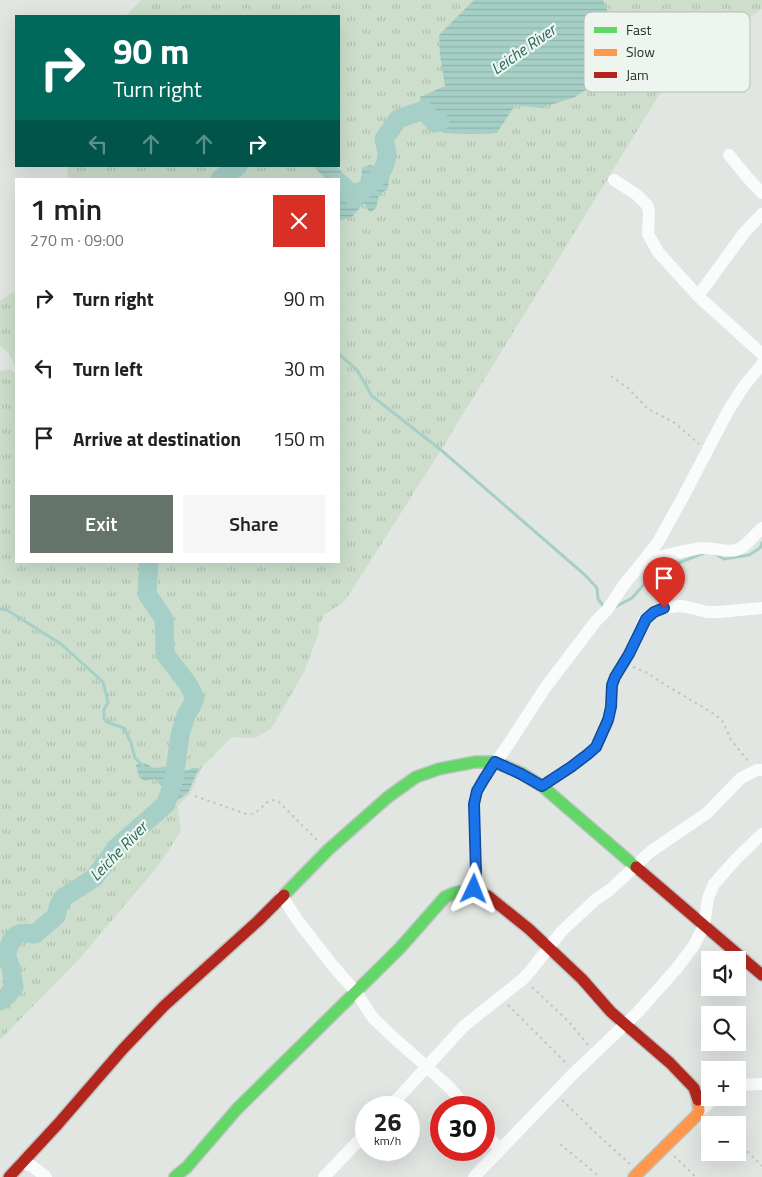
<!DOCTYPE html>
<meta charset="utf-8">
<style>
:root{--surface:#fff;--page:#f6f6f6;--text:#202124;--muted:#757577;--accent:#65746a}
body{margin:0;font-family:"Titillium Web",sans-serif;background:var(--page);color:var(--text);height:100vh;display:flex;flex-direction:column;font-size:19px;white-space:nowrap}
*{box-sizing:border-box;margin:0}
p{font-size:16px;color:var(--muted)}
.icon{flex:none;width:28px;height:28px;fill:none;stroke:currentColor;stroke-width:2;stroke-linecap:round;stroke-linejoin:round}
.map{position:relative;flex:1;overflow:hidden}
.drawer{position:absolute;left:15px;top:178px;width:325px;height:385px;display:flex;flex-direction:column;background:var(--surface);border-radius:0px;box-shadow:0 5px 20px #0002}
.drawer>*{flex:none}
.top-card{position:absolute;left:15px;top:15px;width:325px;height:152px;border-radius:0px;box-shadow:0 5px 20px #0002;background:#00695c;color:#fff;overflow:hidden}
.fabs{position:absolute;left:701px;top:951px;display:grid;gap:10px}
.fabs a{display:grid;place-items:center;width:45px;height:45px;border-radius:0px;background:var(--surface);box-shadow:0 5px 20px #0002;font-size:25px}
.speed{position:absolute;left:355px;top:1096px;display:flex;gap:10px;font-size:25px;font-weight:700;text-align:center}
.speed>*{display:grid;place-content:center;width:65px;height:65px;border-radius:50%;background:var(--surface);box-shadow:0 5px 20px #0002;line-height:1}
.speed small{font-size:12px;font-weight:400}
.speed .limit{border:8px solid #d22;background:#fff;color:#111}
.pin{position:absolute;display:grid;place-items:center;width:42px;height:42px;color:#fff;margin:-51px -21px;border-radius:50% 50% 50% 0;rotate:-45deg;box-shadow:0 0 5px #0007}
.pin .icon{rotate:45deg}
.me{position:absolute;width:55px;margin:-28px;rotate:2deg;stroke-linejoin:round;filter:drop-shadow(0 0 4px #0008)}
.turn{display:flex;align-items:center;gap:18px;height:105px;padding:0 15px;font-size:22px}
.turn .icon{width:65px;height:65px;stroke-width:2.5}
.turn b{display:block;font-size:35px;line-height:42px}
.lanes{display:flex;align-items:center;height:48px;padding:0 15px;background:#0003;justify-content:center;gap:25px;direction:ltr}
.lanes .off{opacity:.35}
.round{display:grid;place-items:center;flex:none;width:52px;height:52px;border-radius:0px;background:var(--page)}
.headline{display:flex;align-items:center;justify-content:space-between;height:85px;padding:0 15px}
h1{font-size:30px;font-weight:600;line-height:38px}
.action{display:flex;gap:10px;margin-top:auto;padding:10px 15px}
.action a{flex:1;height:58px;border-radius:0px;background:var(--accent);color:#fff;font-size:20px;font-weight:600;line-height:58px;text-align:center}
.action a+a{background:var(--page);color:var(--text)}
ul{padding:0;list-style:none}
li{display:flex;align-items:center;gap:15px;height:70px;padding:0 15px}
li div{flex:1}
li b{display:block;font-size:19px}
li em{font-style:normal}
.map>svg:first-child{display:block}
</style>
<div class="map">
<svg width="762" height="1177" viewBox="0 0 762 1177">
<defs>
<pattern id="grass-tufts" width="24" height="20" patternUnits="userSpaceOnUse" patternTransform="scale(1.25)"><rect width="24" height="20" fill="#cddecc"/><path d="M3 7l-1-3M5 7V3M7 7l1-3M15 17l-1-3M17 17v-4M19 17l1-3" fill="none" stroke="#b0bfaf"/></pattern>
<pattern id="water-rules" width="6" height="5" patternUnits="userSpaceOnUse" patternTransform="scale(1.25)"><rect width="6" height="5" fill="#a6d0c7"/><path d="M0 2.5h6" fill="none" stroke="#8fb3ab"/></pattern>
</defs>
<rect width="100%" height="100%" fill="#e1e6e2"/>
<g fill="url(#grass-tufts)">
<path d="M141 0H762V9L678 64 441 450 345 601 324 615 319 625 318 635 304 672 271 729 255 738 232 737 202 767 190 794 178 806 181 831 158 866 81 957 0 1040V371L11 369 16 375V561H339V179H68L67 168V166H339V16H126Z"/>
<path d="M16 290V364L15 366 8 352 0 346V301Z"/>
</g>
<g fill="url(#water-rules)">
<path d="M474 0H603L616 31 625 49 605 77 575 97 541 108 515 105 497 133 471 134 443 133 421 118 420 97 445 86 440 55 439 35Z"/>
<path d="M391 160 388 188 379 196 376 208 370 213 364 203 352 217 339 221V179H326L313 166H337L351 184 361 182 362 168 370 165 381 168Z"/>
<path d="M140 763H145L153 768 174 766 181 772 193 768H199L188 793 158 814 155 810 163 798 164 790 159 782 153 779 145 781 139 777 136 765Z"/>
</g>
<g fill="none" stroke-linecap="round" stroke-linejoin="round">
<g stroke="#a6d0c7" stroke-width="3">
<path d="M339 354 357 370 372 396 441 450 585 575 597 588 598 599 605 608"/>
<path d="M717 555 724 559 749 555 760 548 762 543"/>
<path d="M615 607 632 598 655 572 704 553"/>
<path d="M0 609 7 610 61 644 103 682 108 702 104 710V719L107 722 124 728 131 743 135 758 143 766"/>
</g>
<g stroke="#a6d0c7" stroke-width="19">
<path d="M220 179 238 166"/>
<path d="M339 182 354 197C368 187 386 174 387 155 387 150 385 144 384 139L398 119 424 110 435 123 440 122"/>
<path d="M0 1001 8 995 14 987 11 968 6 955C13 936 13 931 35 934L56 916 59 905 64 897 94 878 117 847 166 804 174 778 180 735 186 715 191 707 195 698 188 684 165 654 164 619 147 594 149 564 147 561"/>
</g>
<defs>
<g id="fast">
<path d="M284 895 328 850 388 797 416 777 439 769 475 762H495L521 773 542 786 636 867"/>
<path d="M175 1177 187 1167 237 1109 400 948 445 897 454 893 474 889 488 896"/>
</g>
<path id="slow" d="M634 1177 696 1116 699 1111 698 1100"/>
<g id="jam">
<path d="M636 867 762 975"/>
<path d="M488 896 529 929 582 979 611 1012 670 1063 694 1088 698 1100"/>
<path d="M9 1177 58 1124 123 1049 164 1006 258 921 284 895"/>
</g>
</defs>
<use href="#fast" stroke="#bdc5c0" stroke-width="14"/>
<use href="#slow" stroke="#bdc5c0" stroke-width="14"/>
<use href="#jam" stroke="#bdc5c0" stroke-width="14"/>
<g stroke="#bfc6c2" stroke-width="2" stroke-dasharray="2.5 4" stroke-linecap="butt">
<path d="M611 376 629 389 648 409 675 423 699 444"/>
<path d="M633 667 648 673 659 681 716 715 723 722 731 740 748 761"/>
<path d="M195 796 246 814C262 816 264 796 278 801L317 840"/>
<path d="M532 987 569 1022 588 1045"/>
<path d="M508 1005 568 1065"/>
<path d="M562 1100 601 1138 630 1164"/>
<path d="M711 1116 720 1125"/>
<path d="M738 1142 762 1166"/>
<path d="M560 1144 600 1177"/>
<path d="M674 1156 696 1177"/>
</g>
<g stroke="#fafbfb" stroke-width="12">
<path d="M729 155 747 177 762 193"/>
<path d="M614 180 637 195 647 205 649 211 648 234 658 252 698 296 762 354"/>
<path d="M698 296 744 233 762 214"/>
<path d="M644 561C663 556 682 551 701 548 712 547 726 553 736 550 745 548 755 534 762 528"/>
<path d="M542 786 571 767 588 754 596 747 608 719 611 707 612 685 615 677 629 654 645 619 654 612 664 608 680 606 687 607 707 612H719L762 608"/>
<path d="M474 889 476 873 474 804 477 791 484 779 510 742 545 688 596 621 607 610 623 586 648 555 658 542 683 497 728 411 744 386 762 364"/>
<path d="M282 896 298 921 333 966 356 992 373 1018 395 1039 426 1066 450 1088 462 1102 465 1108"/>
<path d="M738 1085 762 1084"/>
<path d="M389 1108 464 1026 523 979 531 970 562 931 595 900 611 889 650 852 707 813 741 778 757 770H762"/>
<path d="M699 1111 715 1098"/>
<path d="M484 1133 501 1149"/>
<path d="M22 1163 32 1166 46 1177"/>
<path d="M324 1177 366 1133"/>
<path d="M474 1177 572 1075 638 1012 677 968 693 947 704 926 708 898 714 884 737 858 762 834"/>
</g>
<use href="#fast" stroke="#63d668" stroke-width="11"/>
<use href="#slow" stroke="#ff974d" stroke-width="11"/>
<use href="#jam" stroke="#b3261e" stroke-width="11"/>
</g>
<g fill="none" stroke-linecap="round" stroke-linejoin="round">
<defs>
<path id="route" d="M474 889 476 873 474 804 477 791 484 779 495 762 521 774 542 786 571 767 588 754 596 747 608 720 611 707 612 685 615 677 629 654 646 619 654 612 664 608"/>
</defs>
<use href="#route" stroke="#114b97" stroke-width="12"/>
<use href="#route" stroke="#1a73e8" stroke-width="9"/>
</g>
<g text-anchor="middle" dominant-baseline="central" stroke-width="4.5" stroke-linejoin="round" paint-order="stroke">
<g font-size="16" font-style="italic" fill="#24695c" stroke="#eef5ef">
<text transform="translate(523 49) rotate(-35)">Leiche River</text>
<text transform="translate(118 851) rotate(-46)">Leiche River</text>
</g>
</g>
<rect x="584" y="12" width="166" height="80" rx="8" fill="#eef5ef" stroke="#b1bcb4" stroke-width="1"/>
<rect x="594" y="27" width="23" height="6" fill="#63d668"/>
<rect x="594" y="49" width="23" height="7" fill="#ff974d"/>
<rect x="594" y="72" width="23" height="6" fill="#b3261e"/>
<g font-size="14" fill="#223629">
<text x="626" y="35">Fast</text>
<text x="626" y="57">Slow</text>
<text x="626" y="80">Jam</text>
</g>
</svg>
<div class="fabs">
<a><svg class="icon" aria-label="sound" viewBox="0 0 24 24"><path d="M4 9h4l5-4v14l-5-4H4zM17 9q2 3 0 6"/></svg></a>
<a><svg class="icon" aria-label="search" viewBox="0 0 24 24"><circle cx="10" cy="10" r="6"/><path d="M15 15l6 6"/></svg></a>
<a>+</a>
<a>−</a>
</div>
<div class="speed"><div>26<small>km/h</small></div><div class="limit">30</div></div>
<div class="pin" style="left:664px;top:608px;background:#d93025"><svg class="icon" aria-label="arrive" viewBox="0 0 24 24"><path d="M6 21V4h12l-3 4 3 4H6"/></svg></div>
<svg class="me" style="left:474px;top:889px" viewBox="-20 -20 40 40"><path d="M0-17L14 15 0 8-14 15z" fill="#1a73e8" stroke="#fff" stroke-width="4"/></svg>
<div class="top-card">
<div class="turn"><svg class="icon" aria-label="right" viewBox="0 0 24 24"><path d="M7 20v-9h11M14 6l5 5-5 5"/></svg><div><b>90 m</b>Turn right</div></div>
<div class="lanes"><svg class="icon off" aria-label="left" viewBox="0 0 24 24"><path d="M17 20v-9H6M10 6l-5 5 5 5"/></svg><svg class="icon off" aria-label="ahead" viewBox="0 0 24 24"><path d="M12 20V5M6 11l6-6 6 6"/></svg><svg class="icon off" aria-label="ahead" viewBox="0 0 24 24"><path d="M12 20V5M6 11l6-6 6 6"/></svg><svg class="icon" aria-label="right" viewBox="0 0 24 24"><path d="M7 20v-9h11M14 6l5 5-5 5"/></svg></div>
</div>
<section class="drawer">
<div class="headline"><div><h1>1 min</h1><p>270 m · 09:00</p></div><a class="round" style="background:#d93025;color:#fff"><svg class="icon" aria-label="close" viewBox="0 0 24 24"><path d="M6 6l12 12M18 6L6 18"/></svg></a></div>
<ul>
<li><svg class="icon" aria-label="right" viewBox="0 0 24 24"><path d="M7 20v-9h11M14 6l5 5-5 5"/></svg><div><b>Turn right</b></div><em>90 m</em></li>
<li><svg class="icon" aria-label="left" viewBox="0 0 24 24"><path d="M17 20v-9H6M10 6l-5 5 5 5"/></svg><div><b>Turn left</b></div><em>30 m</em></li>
<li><svg class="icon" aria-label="arrive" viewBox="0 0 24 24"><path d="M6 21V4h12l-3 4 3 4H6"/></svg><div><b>Arrive at destination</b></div><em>150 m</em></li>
</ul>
<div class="action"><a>Exit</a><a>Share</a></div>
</section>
</div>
